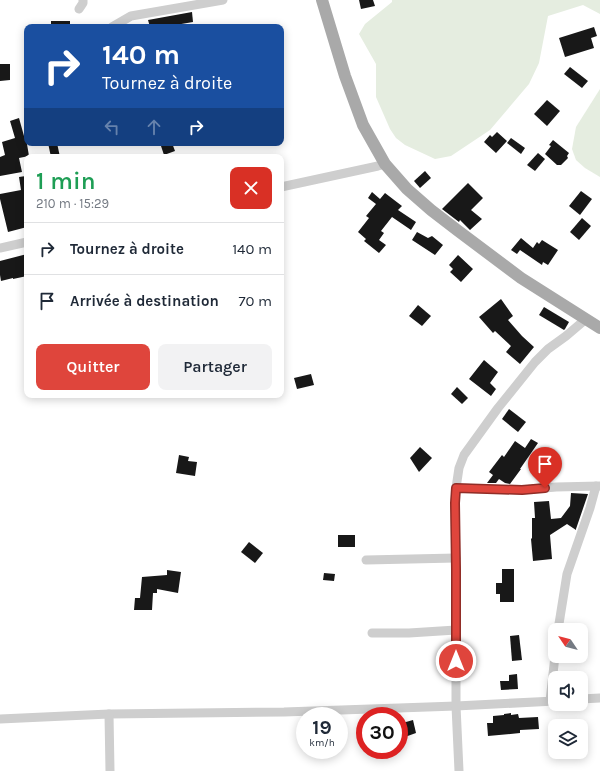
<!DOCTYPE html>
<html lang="fr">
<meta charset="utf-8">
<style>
:root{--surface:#fff;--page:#f2f2f3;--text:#1f2937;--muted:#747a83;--line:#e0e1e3;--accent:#df453c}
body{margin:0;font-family:Karla,sans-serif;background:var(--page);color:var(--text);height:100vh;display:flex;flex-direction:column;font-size:15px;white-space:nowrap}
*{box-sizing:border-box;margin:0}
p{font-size:13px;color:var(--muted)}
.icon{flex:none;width:22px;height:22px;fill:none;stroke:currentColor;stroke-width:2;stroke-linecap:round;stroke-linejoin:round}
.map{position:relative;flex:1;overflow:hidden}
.sheet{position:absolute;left:24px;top:154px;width:260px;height:244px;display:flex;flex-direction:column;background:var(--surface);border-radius:8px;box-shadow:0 2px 10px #0003}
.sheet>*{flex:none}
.banner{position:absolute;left:24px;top:24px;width:260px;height:122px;border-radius:8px;box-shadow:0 2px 10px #0003;background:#1a4fa0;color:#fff;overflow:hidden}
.needle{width:26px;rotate:305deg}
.tools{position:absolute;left:548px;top:623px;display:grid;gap:8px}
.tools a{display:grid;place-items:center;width:40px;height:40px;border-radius:8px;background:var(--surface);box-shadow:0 2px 10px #0003;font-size:20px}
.speed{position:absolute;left:296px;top:707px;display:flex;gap:8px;font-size:20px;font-weight:700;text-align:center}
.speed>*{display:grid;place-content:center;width:52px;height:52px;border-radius:50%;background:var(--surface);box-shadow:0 2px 10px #0003;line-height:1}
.speed small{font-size:10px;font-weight:400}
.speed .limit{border:6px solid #d22;background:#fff;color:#111}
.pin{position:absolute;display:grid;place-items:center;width:34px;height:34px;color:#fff;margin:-41px -17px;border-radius:50% 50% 50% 0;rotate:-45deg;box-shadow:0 0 4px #0007}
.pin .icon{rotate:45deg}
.me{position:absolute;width:44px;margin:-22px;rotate:0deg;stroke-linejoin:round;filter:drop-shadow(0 0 3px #0008)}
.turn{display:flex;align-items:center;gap:14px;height:84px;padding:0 12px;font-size:18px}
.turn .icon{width:52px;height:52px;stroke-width:2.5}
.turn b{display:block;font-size:28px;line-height:34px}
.lanes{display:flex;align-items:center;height:38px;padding:0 12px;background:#0003;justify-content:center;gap:20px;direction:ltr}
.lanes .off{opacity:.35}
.round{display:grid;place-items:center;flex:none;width:42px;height:42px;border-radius:8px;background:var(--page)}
.summary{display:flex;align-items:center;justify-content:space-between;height:68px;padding:0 12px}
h1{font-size:24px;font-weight:600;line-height:30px;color:#1e9e55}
.button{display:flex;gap:8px;margin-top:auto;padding:8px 12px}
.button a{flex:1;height:46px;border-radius:8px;background:var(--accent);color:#fff;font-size:16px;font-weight:600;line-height:46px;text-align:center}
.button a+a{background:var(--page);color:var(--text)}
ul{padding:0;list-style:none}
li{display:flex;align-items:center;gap:12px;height:52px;padding:0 12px;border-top:1px solid var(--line)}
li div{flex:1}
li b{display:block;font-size:15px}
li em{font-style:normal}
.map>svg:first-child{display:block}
</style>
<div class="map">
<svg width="600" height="771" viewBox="0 0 600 771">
<rect width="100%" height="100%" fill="#fff"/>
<g fill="#e5ede0">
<path d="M392 0H600V14L583 5 548 16 539 63 529 84 490 130 451 156 435 159 405 145 396 138 390 129 376 97V64L359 34 365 24 392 2Z"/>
<path d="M600 89V177L585 168 576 160 572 149 576 127Z"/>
</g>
<g fill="#181818">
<path d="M359 0H373L375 6 361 9Z"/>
<path d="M192 12 193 22 164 27H150L148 20Z"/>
<rect x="51" y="21" width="19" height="6"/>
<path d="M594 27 597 36 591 38 594 48 565 57 559 38Z"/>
<path d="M0 64H10V80L0 81Z"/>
<path d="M570 67 588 81 582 88 564 74Z"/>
<path d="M547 100 560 111 547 126 534 114Z"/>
<path d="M19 118 24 136H27V144L29 156 19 158 22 172 0 176V157L5 155 2 142 15 138 10 121Z"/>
<path d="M497 132 507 141 496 153 484 142 490 135 492 137Z"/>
<path d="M511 138 525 148 521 154 507 143Z"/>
<path d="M553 140 569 153 567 156 568 158 561 165H557L545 154 551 146 549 145Z"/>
<path d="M48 143H57L60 157H51Z"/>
<path d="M160 143H172L175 151 164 155Z"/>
<path d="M538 153 545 159 535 171 527 165Z"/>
<path d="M425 171 431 178 420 188 414 181Z"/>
<path d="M26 176 27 180V227L8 232 0 199V194L21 190 19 177Z"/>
<path d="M468 183 483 198 471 210 482 219 470 230 460 220 459 222 442 209Z"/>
<path d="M581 191 592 199 580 215 569 206Z"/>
<path d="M372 192 380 199 385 193 402 206 398 210 416 222 411 230 392 217 381 231 384 233 379 240 386 245 379 253 364 241 366 239 358 232 369 218 366 216 376 204 368 198Z"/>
<path d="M582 218 591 226 579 240 570 232Z"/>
<path d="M417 232 428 238 432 236 443 245 435 255 412 240Z"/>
<path d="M521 238 533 248 537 242 539 244 542 240 558 250 548 265 543 262 542 265 520 250 517 254 511 250Z"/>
<path d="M27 254V276L13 279V278L1 281 0 275V261Z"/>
<path d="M458 255 473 269 461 282 450 272 453 269 449 265Z"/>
<path d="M501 299 513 316 508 320 522 336 534 347 520 364 506 352 511 346 495 331 493 333 479 317Z"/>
<path d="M418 305 431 316 422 326 409 316Z"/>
<path d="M544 307 569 322 565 329 564 330 539 315Z"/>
<path d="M484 360 498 372 490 383 496 389 491 396 469 379Z"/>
<path d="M311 374 314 385 297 389 294 378Z"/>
<path d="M457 387 468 398 462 404 451 394Z"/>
<path d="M509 409 526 422 518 432 502 419Z"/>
<path d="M531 439 538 443 520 469H521L510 484 505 483 499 479 496 483H487L493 475 489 472 502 455 504 457 515 441 525 448Z"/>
<path d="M420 447 432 458 419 472 410 458Z"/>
<path d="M179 455 189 457 188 461 197 462 195 476 176 473Z"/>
<path d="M571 493 588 494 576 529V530L567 524 550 535 552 559 533 561 531 539 532 538V518H535L534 502 549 501 551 519 561 518 570 506Z"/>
<rect x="338" y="535" width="17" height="12"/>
<path d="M249 542 263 553 255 563 241 552Z"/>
<path d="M502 569H514V602H500V594H496V583H502Z"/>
<path d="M167 570 181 572 178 593 157 589V593H153L152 610H134L135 598H140L142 577 167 575Z"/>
<path d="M324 573 335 574 334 581 323 580Z"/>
<path d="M519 635 522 660 512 661 510 636Z"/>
<path d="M517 674 518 689 501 690 500 681H509V675Z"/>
<path d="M511 713V715L518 714 519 718 538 717 539 729 520 730V733L488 736 487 723H493V716L504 715V714Z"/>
<path d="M413 720 416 733 402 738 399 728V724Z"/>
</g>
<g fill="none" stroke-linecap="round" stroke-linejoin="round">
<g stroke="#cecece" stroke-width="9">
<path d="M79 9 83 3V0"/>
<path d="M112 27 131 16 223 0"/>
<path d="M281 187 378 166 385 164"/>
<path d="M0 248 27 242"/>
<path d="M456 488 522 490 556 487 600 486"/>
<path d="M366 560 456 558"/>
<path d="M558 630 567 574 590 508 596 486"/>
<path d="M372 633H409L456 630"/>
<path d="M581 699 600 698"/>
<path d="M550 701 555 656"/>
<path d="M109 714 284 712 456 706 555 701"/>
<path d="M0 719 109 714 110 771"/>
<path d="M459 771 456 706V569L455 503 456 488 459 468 464 455 498 408 535 362 548 349 566 336 586 319"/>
</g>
<path stroke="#a9a9a9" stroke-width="12" d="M322 0 345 76 363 125 385 164 407 189 431 210 457 230 521 278 600 328"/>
</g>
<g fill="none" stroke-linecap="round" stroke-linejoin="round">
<defs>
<path id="route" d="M456 661V569L455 503 456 488 522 490 545 488"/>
</defs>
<use href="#route" stroke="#912d27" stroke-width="10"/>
<use href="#route" stroke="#df453c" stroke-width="7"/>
</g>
</svg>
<div class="tools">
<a><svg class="needle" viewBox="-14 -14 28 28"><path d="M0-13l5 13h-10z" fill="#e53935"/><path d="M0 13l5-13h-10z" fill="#747a83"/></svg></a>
<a><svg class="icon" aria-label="sound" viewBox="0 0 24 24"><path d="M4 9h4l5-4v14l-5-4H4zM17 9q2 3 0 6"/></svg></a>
<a><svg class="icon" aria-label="layers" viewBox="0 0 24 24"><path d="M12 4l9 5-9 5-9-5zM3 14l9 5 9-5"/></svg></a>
</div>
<div class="speed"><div>19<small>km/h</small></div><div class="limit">30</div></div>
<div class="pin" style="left:545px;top:488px;background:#d93025"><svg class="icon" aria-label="arrive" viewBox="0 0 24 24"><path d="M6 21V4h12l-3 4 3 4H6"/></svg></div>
<svg class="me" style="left:456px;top:661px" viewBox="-20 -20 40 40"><circle r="17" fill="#df453c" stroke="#fff" stroke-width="3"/><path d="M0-11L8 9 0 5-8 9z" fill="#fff"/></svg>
<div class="banner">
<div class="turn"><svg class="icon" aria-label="right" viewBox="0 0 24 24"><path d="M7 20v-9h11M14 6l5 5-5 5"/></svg><div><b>140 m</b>Tournez à droite</div></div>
<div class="lanes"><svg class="icon off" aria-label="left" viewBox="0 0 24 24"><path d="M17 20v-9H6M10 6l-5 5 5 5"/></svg><svg class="icon off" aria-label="ahead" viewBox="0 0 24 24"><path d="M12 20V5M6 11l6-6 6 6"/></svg><svg class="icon" aria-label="right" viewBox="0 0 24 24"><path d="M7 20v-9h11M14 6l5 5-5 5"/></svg></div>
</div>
<section class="sheet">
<div class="summary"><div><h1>1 min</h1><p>210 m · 15:29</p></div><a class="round" style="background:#d93025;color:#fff"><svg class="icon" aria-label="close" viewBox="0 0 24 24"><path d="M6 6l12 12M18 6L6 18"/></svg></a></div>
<ul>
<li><svg class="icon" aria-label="right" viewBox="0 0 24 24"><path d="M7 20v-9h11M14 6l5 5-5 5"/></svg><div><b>Tournez à droite</b></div><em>140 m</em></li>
<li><svg class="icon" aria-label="arrive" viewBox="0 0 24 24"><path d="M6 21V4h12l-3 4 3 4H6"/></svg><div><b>Arrivée à destination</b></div><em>70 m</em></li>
</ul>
<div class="button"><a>Quitter</a><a>Partager</a></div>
</section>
</div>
